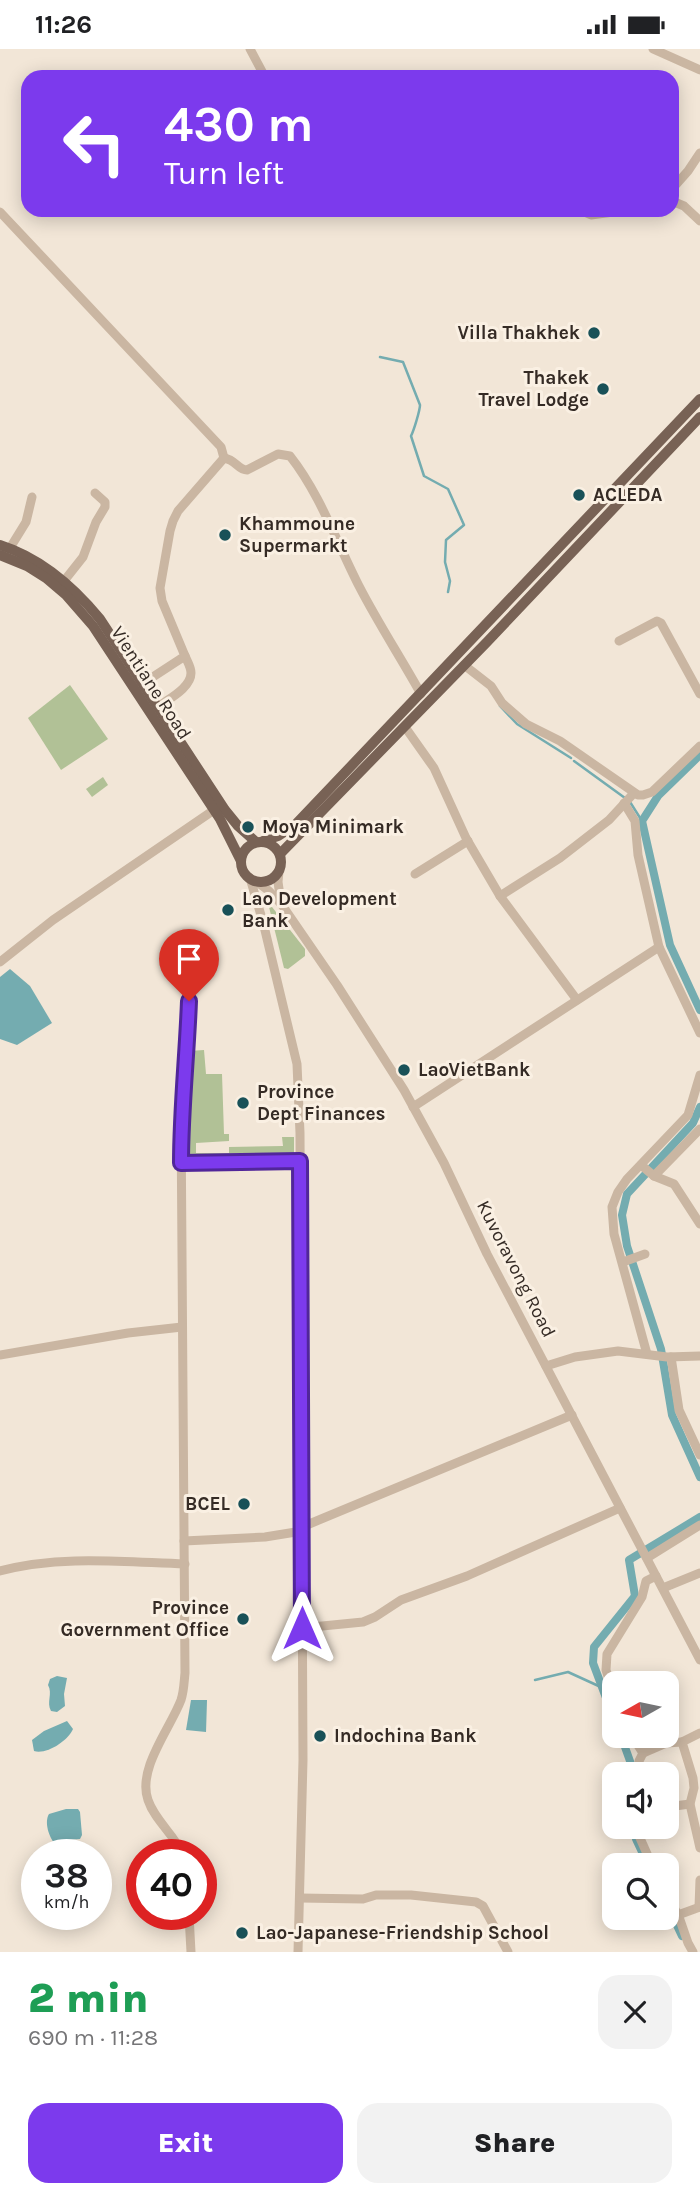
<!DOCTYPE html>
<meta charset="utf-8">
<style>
:root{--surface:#fff;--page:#f2f2f2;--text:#202124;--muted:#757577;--accent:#7c3aed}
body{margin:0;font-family:Karla,sans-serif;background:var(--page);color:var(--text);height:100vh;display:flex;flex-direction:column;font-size:26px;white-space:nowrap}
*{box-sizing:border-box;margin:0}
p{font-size:23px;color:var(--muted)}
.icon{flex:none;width:38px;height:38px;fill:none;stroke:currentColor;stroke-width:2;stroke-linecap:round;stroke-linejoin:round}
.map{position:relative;height:1903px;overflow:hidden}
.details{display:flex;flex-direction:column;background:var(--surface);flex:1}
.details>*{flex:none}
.guide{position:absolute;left:21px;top:21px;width:658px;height:147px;border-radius:21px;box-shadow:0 4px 18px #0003;background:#7c3aed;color:#fff;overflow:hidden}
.needle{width:46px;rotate:261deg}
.controls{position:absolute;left:602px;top:1622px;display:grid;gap:14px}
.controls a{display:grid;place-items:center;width:77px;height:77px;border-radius:14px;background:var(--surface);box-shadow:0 4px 18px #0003;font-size:35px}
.speed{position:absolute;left:21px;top:1790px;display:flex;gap:14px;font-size:35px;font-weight:700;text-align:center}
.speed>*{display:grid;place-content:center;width:91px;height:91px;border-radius:50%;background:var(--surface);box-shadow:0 4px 18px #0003;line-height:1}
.speed small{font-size:18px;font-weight:400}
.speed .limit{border:10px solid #d22;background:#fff;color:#111}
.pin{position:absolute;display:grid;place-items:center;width:60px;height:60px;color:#fff;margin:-72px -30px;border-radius:50% 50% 50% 0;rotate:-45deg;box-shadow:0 0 7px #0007}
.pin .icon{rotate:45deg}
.me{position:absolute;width:77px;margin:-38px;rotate:0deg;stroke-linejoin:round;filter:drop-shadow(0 0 5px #0008)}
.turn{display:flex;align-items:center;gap:24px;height:147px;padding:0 28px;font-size:32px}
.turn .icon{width:91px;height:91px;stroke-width:2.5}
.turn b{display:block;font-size:49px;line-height:60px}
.round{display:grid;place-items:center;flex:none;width:74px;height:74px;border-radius:21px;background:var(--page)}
.summary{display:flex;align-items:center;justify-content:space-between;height:119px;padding:0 28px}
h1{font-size:42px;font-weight:800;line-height:52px;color:#1e9e55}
.action{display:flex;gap:14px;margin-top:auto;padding:14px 28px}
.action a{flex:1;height:80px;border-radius:21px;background:var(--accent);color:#fff;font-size:28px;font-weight:800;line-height:80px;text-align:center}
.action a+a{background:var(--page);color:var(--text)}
.status{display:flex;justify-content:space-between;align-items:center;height:49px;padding:0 35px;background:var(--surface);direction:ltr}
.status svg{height:19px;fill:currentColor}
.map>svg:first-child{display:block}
</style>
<div class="status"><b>11:26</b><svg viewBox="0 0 49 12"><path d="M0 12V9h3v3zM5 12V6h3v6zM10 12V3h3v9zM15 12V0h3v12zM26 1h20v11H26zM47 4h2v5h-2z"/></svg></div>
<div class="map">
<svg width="700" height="1903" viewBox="0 0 700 1903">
<rect width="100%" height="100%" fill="#f2e6d7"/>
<g fill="#b1c196">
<path d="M70 636 108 690 61 721 28 669Z"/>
<path d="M103 728 108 736 92 748 86 740Z"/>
<path d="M269 858H272L305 900V907L288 920 284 919Z"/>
<path d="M204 1001 206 1025H222L224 1085H229V1092L196 1094V1104H229V1098L283 1097 282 1088H294V1106L188 1110 186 1108 184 1066 189 1002Z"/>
</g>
<g fill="#74acb0">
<path d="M10 920 30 937 52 974 17 996 0 990V928Z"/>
<path d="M57 1627 67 1629 64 1645 65 1657 57 1663 51 1662C46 1653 53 1645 48 1636L50 1630Z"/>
<path d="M191 1651H207L206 1683 186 1681Z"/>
<path d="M67 1672 73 1680C68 1692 46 1706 34 1702L32 1691 44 1682Z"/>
<path d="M66 1760H78L80 1763 82 1786 80 1790 66 1791 60 1796 55 1795C49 1788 44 1773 49 1765Z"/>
</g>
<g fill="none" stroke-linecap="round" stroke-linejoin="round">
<g stroke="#74acb0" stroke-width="2.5">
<path d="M380 308 403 313 420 356C420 361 414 381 411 387L424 427 448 440 464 476 446 491 445 513 450 532 448 543"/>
<path d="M500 657 517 675 571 709"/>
<path d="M574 712 625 749"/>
<path d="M630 753 642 772"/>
<path d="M535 1631 568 1623 603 1639"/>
</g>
<g stroke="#74acb0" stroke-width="8">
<path d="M700 706 658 747 642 772 670 896 700 961"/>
<path d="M700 1058 693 1074 627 1145 622 1166 627 1197 661 1300 672 1366 700 1428"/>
<path d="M614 1670 593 1614 594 1598 635 1547 629 1511 700 1468"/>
<path d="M621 1687 635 1726"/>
<path d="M635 1778 636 1790 643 1805"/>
<path d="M667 1855 682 1887"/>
</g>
<g stroke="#cab6a2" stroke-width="9">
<path d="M250 0 265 28"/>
<path d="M653 0 700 21"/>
<path d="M435 28H445"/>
<path d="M672 140 688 122 700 104"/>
<path d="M672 152 684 157 700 172"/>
<path d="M580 161 591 166 628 161"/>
<path d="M0 163 221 398 224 409"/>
<path d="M224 409C236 411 238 421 247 421L278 405 290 407C320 445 337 494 359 537 378 574 401 609 421 645"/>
<path d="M10 499 26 473 32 448"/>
<path d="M64 532 83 508 96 473 105 458V453L95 444"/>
<path d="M619 592 657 572 661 574 700 645"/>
<path d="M464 616 491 637 502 654 526 675 560 692 638 746H643L652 743 700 697"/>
<path d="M139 637 185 607 162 552 160 539 170 482 173 472 178 462 224 409"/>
<path d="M158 658C168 650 191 639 191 624 191 618 187 612 185 607"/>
<path d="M405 678 434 719 466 789 500 847 577 951"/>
<path d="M624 754 635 772 638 806 659 898 700 984"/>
<path d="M279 822 278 833 281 854"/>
<path d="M415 825 468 792"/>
<path d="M250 829 263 873 297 1015 300 1084 303 1711 298 1903"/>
<path d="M256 832 269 842 282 856 337 936 404 1041 444 1114 487 1205 700 1611"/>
<path d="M500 847 560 809 609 771 634 744"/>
<path d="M0 913 53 871 214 761"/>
<path d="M413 1058 659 898"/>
<path d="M182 1114 300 1112"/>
<path d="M641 1116 654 1127 674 1135 700 1175"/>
<path d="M654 1127 700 1080"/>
<path d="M623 1213 645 1205"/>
<path d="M647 1305 614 1185 612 1158 618 1143 627 1130 688 1066 700 1026"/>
<path d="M0 1306 128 1284 182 1278"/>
<path d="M671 1308 679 1361 700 1406"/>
<path d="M546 1317 575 1308 618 1302 667 1308 700 1307"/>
<path d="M302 1478 572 1366"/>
<path d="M184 1492 265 1488 302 1482"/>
<path d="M647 1509 700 1476"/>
<path d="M0 1522C60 1506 123 1513 185 1515"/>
<path d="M663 1539 700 1524"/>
<path d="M302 1579 363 1573 375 1568 401 1551 467 1527 620 1459"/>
<path d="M614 1646 606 1621 607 1605 642 1548 646 1532 656 1527"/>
<path d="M700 1684 682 1693 693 1729 694 1739 690 1755 700 1799"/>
<path d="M632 1687 643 1704 639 1712 641 1726"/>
<path d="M643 1704 666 1694 682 1693"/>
<path d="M667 1758 690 1755"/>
<path d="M640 1778V1789L652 1816"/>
<path d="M183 1806C175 1786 155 1772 148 1751 137 1720 170 1680 181 1651 184 1642 184 1633 185 1624L181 1066 185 1032 189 952"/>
<path d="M667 1845 679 1868 688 1894 693 1903"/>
<path d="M300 1849 363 1850 376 1846H411L476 1853 483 1857 508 1903"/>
<path d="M699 1858 700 1831"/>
<path d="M189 1866 191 1903"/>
<path d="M678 1866 700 1858"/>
</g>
<g stroke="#786255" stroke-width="10">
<path d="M0 496C41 509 73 537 100 570L225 761 238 777 256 793"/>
<path d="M0 506 27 517 46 529 66 546 93 577 220 770 241 812"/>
<path d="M263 792 278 787 296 775 700 350"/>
<circle cx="261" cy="813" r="20"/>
<path d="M280 805 487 593 700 368"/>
</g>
</g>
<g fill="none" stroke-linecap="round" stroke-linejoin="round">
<defs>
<path id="route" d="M189 952C187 1006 181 1060 181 1114L300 1112 302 1579"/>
</defs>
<use href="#route" stroke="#51269a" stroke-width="18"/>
<use href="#route" stroke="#7c3aed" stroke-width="12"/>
</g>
<g fill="#195158" stroke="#faf0e3" stroke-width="2.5">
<circle cx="594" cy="284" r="7"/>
<circle cx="603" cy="340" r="7"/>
<circle cx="579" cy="446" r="7"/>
<circle cx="225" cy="486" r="7"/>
<circle cx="248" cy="778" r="7"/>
<circle cx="228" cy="861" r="7"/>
<circle cx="404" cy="1021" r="7"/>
<circle cx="243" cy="1054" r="7"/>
<circle cx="244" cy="1455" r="7"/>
<circle cx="243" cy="1570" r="7"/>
<circle cx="320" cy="1687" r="7"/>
<circle cx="242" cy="1884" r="7"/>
</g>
<g text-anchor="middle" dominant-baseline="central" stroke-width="6" stroke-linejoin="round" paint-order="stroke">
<g font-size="19" font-weight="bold" fill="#352b25" stroke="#faf0e3" text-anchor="start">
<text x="580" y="284" text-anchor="end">Villa Thakhek</text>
<text x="589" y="329" text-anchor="end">Thakek<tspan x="589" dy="22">Travel Lodge</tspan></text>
<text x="593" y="446">ACLEDA</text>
<text x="239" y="475">Khammoune<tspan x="239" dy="22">Supermarkt</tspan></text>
<text x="262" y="778">Moya Minimark</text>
<text x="242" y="850">Lao Development<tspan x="242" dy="22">Bank</tspan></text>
<text x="418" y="1021">LaoVietBank</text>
<text x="257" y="1043">Province<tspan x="257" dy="22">Dept Finances</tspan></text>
<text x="230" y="1455" text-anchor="end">BCEL</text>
<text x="229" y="1559" text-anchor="end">Province<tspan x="229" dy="22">Government Office</tspan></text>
<text x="334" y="1687">Indochina Bank</text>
<text x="256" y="1884">Lao-Japanese-Friendship School</text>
</g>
<g font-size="19" fill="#352b25" stroke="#faf0e3">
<text transform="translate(151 634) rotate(57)">Vientiane Road</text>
<text transform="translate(516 1220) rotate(63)">Kuvoravong Road</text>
</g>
</g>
</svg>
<div class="controls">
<a><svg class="needle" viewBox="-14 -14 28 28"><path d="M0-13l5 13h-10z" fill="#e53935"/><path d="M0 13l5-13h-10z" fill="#757577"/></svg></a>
<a><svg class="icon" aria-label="sound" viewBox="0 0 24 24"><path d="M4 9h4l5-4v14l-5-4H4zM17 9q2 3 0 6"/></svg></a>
<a><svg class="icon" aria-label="search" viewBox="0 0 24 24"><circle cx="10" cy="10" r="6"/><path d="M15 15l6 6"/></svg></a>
</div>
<div class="speed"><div>38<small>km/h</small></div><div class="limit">40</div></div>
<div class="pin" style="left:189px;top:952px;background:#d93025"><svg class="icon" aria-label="arrive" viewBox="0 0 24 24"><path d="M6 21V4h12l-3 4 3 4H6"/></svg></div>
<svg class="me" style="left:302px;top:1579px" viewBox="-20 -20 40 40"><path d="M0-17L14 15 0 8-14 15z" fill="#7c3aed" stroke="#fff" stroke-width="4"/></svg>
<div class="guide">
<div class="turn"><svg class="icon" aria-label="left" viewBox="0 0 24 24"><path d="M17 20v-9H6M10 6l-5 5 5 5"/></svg><div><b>430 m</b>Turn left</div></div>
</div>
</div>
<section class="details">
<div class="summary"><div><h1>2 min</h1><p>690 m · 11:28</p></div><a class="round"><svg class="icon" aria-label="close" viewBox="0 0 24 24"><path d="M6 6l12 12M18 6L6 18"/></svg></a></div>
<div class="action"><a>Exit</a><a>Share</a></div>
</section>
